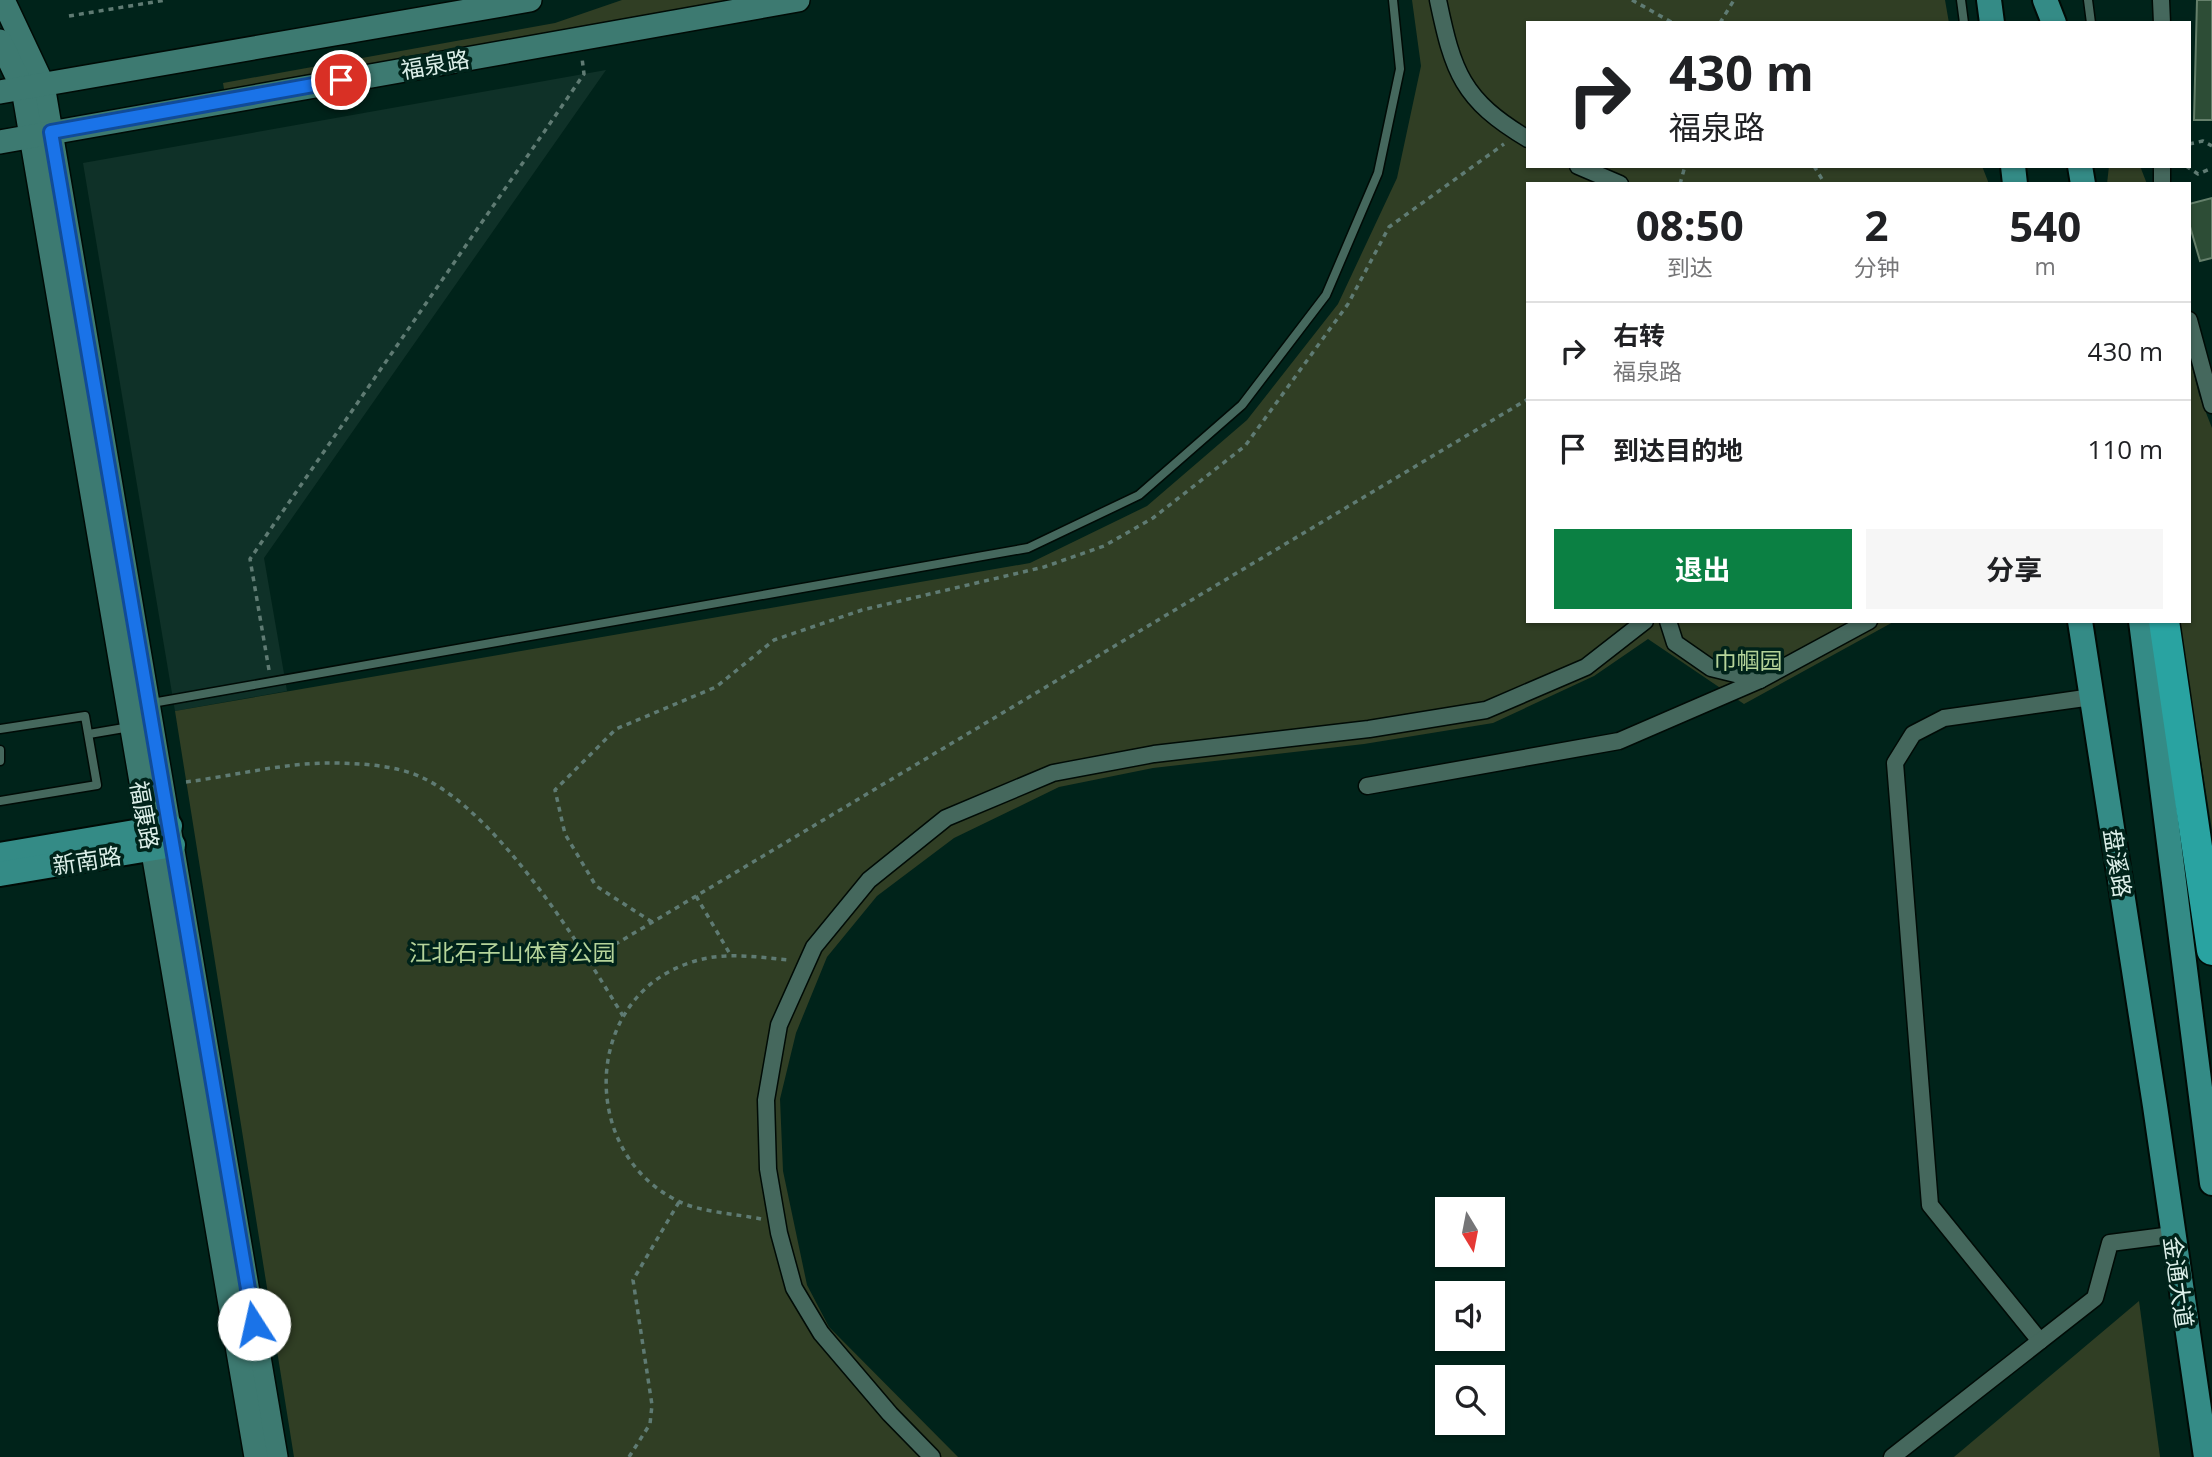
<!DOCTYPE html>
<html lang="zh">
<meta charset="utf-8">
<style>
:root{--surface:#fff;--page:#f6f6f6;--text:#202124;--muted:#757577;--line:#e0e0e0;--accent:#0b8043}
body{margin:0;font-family:"Open Sans","Noto Sans SC",sans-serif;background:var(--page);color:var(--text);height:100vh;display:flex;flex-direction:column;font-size:26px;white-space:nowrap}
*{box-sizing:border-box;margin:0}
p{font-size:23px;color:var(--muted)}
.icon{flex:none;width:38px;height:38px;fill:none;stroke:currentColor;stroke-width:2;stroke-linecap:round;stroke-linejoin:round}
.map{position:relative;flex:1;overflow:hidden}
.details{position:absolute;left:1526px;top:182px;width:665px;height:441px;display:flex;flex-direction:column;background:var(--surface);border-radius:0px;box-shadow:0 2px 5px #0004}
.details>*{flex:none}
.hud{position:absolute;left:1526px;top:21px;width:665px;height:147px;border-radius:0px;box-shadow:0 2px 5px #0004;background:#fff;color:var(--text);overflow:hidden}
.needle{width:46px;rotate:170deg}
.controls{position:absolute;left:1435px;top:1197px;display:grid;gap:14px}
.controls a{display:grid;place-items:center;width:70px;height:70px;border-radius:0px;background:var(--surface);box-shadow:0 2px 5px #0004;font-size:35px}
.pin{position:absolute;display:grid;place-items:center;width:60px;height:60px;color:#fff;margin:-30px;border:4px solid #fff;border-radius:50%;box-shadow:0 2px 7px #0007}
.me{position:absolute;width:77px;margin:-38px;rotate:350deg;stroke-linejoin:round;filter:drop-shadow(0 0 5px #0008)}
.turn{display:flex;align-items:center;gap:24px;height:147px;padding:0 28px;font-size:32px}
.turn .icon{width:91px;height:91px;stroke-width:2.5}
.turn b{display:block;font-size:49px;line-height:60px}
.eta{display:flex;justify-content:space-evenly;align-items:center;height:119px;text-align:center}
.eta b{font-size:42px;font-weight:700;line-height:49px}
.primary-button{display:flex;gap:14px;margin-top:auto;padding:14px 28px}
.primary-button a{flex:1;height:80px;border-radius:0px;background:var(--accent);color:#fff;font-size:28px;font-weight:700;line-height:80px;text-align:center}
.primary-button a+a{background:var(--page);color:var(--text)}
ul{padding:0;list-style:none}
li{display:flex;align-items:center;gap:21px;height:98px;padding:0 28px;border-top:2px solid var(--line)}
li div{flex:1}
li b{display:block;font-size:26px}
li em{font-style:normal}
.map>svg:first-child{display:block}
</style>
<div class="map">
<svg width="2212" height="1457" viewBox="0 0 2212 1457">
<rect width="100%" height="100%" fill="#00231a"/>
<path fill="#0f3128" d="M606 70 264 558 287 691 175 711 83 163Z"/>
<g fill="#303e24">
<path d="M622 0H765L225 95 223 83 555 23Z"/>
<path d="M1412 0H1945L1949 23H1528V166H1982L1989 184H1528V621H1895L1744 704 1648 639 1594 676 1493 723 1364 744 1153 768 1059 787 954 838 877 896 827 957 796 1033 780 1099 783 1171 807 1285 829 1327 958 1457H294L175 711 1030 563 1147 506 1247 420 1338 304 1397 178 1421 66Z"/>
<path d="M2109 166H2140L2147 184H2107Z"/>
<path d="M2189 355 2199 395 2212 428V830L2179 621H2189Z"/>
<path d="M2139 1301 2160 1457H1954Z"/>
</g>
<g fill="#2d4d36" stroke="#65806b" stroke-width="2">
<path d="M2197 0H2212V120H2194Z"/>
<path d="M2212 198V258L2200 261 2189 223V204Z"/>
</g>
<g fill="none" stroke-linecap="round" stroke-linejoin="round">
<defs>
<g id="service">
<path d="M1961 0 1964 23"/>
<path d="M2088 0 2091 23"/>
<path d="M152 703 1028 548 1139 495 1242 405 1326 295 1378 173 1400 69 1393 0"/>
<path d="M0 729 85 716 97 785 0 801"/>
<path d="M89 734 130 727"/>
<path d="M0 750V761"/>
</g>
<g id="minor">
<path d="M1438 0C1453 72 1462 100 1528 139"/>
<path d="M2161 0 2162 23"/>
<path d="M1578 166 1620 184"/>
<path d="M2162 184V166"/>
<path d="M2189 320 2212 405"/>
<path d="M1668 621 1675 643 1711 668 1760 680"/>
<path d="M1367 786 1619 741 1760 680 1869 621"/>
<path d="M2040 1341 1930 1205 1895 763 1913 734 1944 718 2092 697"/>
<path d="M932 1457 890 1414 821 1333 794 1288 779 1233 768 1169 766 1100 779 1025 814 947 869 880 946 818 1053 773 1154 754 1369 729 1486 710 1586 667 1645 621"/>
<path d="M1892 1457 2095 1298 2110 1243 2172 1235"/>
</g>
<g id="secondary">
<path d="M3 0 43 85 276 1457"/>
<path d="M0 41 23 89 256 1457"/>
<path d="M0 92 530 0"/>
<path d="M0 142 798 0"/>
</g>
<g id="primary">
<path d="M1989 0 1992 23"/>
<path d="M2045 0 2054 23"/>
<path d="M2013 166 2015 184"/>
<path d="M2080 166 2083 184"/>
<path d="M2080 621 2155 1106 2206 1457"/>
<path d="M2141 621 2212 1183"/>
<path d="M0 855 170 826"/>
<path d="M0 874 173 845"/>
</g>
<path id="motorway" d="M2164 621 2212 950"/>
</defs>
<use href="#service" stroke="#000b06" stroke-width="11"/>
<use href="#minor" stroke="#000b06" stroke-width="19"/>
<use href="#secondary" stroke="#000b06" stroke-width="26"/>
<use href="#primary" stroke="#000b06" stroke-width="28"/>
<use href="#motorway" stroke="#000b06" stroke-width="33"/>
<g stroke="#5f7b73" stroke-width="3.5" stroke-dasharray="5 5" stroke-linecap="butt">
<path d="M1632 0 1673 23"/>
<path d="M69 16 166 0"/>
<path d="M1720 23 1734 0"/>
<path d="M2189 144 2203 141 2212 146"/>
<path d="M1814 166 1825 184"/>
<path d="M2186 166 2198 174 2212 168"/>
<path d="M1680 184 1685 166"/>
<path d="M269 670 250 559 584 74 582 58"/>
<path d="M186 782C232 776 284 763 329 763 358 763 397 765 423 778 499 814 580 945 623 1016"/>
<path d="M696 896 730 954"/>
<path d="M652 922 596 886 565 834 555 790 616 729 716 687 774 640 862 610 1044 567 1104 546 1153 518 1245 446 1348 304 1389 227 1504 144"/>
<path d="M589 960 1528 399"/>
<path d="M761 1219C738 1214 699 1212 678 1201 579 1153 582 999 689 963 722 951 755 957 789 960"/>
<path d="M629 1457 650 1424 652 1405 633 1280 679 1202"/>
</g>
<use href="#service" stroke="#45685d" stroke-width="8"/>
<use href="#minor" stroke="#45685d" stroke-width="16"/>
<use href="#secondary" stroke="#3d7a71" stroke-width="23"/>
<use href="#primary" stroke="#348b86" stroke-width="24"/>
<use href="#motorway" stroke="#29a3a1" stroke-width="30"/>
</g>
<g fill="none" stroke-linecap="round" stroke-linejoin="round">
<defs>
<path id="route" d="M254 1324 51 132 341 80"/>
</defs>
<use href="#route" stroke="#114b97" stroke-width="18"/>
<use href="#route" stroke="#1a73e8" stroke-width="12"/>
</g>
<g text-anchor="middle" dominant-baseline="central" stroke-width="7" stroke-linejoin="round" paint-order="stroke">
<g font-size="23" fill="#dcefe9" stroke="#00231a">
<text transform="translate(435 64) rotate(-10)">福泉路</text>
<text transform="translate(145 815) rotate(80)">福康路</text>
<text transform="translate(87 860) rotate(-9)">新南路</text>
<text transform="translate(2118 863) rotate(81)">盘溪路</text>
<text transform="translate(2179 1282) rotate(82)">金通大道</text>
</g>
<g font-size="23" fill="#b5d49a" stroke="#00231a">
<text x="1748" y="660">巾帼园</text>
<text x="512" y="952">江北石子山体育公园</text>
</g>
</g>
</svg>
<div class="controls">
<a><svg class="needle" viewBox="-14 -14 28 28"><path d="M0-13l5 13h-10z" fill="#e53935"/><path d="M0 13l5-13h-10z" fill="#757577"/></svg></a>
<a><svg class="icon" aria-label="sound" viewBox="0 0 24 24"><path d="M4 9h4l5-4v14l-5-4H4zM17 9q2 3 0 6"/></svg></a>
<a><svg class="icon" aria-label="search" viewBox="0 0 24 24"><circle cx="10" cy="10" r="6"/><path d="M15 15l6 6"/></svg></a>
</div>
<div class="pin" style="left:341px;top:80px;background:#d93025"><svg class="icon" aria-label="arrive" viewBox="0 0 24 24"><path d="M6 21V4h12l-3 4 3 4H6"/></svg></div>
<svg class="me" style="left:254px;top:1324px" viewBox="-20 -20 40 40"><circle r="19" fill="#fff"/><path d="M0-13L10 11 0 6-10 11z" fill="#1a73e8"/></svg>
<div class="hud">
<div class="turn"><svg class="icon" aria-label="right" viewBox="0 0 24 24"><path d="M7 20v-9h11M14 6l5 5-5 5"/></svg><div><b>430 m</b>福泉路</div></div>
</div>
<section class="details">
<div class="eta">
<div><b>08:50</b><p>到达</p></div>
<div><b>2</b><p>分钟</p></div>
<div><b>540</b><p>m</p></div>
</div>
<ul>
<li><svg class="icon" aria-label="right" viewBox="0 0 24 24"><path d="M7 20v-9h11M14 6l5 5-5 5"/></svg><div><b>右转</b><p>福泉路</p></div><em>430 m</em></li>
<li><svg class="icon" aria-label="arrive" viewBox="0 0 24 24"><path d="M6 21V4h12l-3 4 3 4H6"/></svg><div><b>到达目的地</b></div><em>110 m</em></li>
</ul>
<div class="primary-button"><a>退出</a><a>分享</a></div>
</section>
</div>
